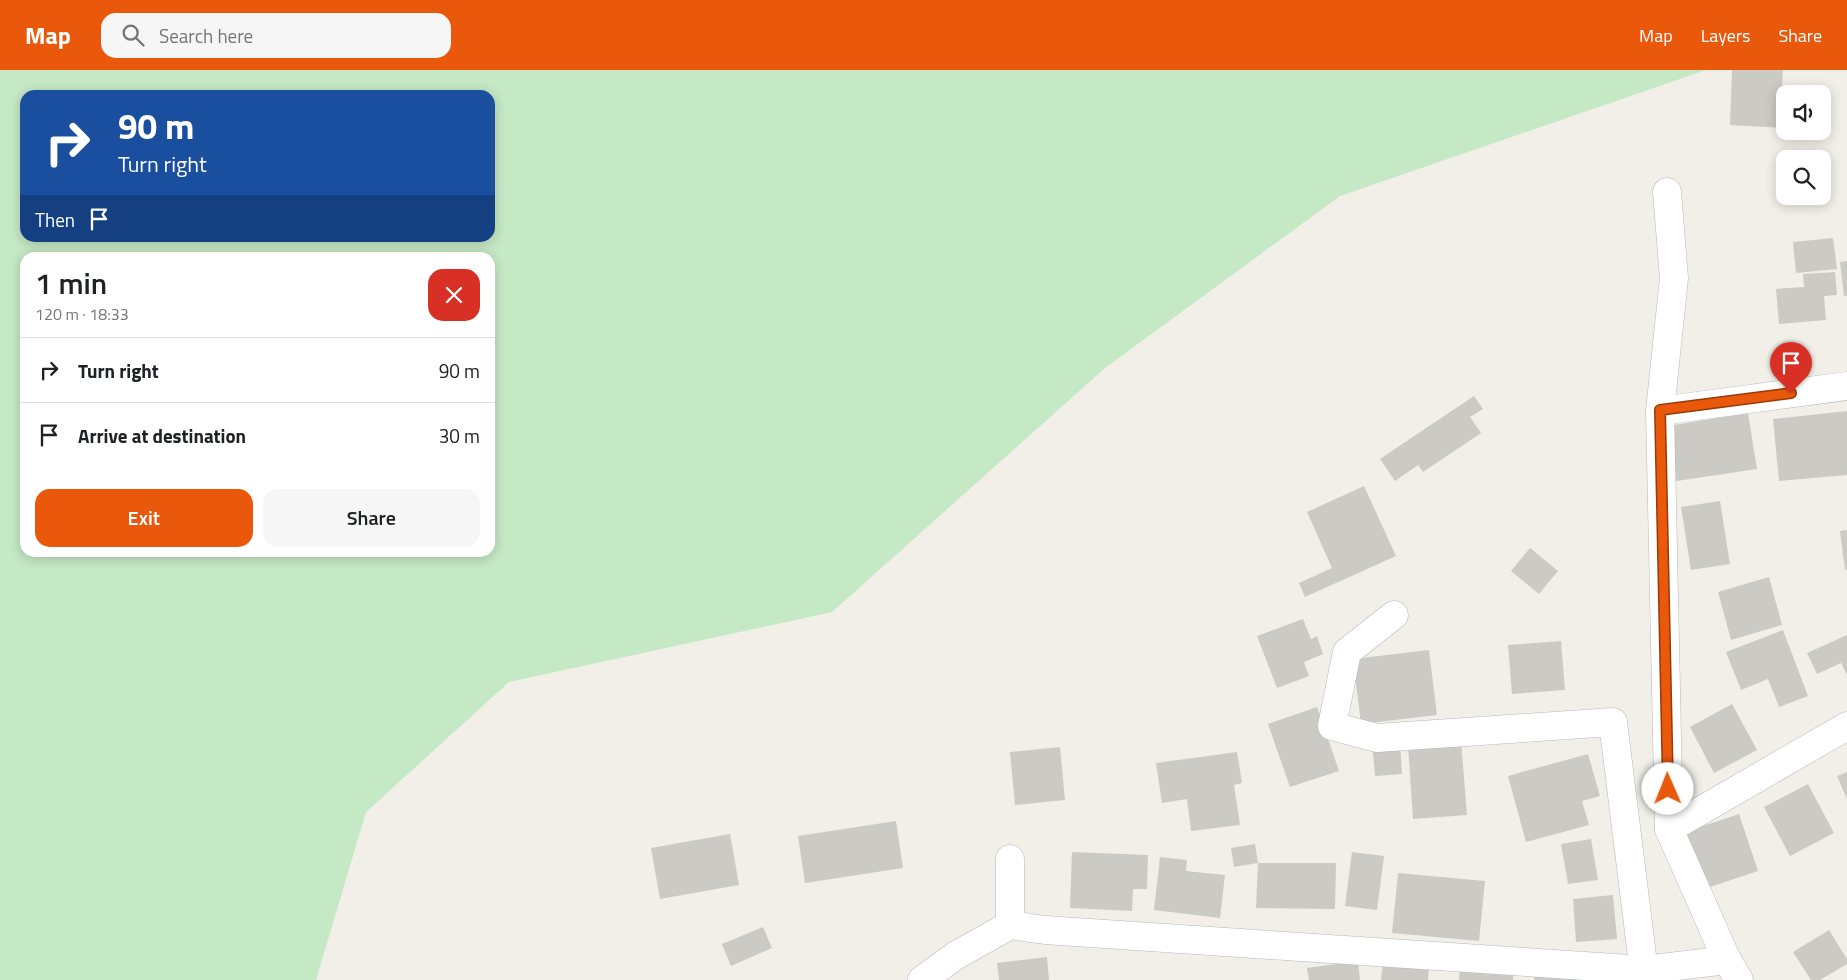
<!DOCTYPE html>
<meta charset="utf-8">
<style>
:root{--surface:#fff;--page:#f6f6f6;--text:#202124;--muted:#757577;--line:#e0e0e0;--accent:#ea580c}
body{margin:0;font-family:"Titillium Web",sans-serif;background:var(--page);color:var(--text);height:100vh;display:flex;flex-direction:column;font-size:19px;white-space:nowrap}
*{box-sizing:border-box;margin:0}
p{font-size:16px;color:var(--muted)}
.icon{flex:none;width:28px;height:28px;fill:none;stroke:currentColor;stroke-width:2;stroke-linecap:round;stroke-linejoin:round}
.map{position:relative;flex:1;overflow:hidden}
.side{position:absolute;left:20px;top:182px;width:475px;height:305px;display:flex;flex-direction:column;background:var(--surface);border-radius:15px;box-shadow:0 2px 12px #0003}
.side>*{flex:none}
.banner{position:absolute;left:20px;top:20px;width:475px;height:152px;border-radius:15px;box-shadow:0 2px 12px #0003;background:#1a4fa0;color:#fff;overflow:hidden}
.controls{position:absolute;left:1776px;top:15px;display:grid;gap:10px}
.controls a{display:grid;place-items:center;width:55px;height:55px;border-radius:10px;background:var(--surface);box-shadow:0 2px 12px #0003;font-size:25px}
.pin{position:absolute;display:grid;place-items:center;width:42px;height:42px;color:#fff;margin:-51px -21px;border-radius:50% 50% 50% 0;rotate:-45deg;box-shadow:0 0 5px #0007}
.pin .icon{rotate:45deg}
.me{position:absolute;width:55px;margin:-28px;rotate:359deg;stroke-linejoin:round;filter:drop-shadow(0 0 4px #0008)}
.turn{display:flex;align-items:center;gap:18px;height:105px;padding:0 15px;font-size:22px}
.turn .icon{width:65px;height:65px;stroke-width:2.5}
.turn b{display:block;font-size:35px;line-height:42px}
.then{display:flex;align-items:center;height:48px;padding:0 15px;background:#0003;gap:10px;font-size:19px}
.round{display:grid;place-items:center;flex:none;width:52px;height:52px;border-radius:15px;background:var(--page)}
.headline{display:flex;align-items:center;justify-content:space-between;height:85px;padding:0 15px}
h1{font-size:30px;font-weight:600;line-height:38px}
.cta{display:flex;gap:10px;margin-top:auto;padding:10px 15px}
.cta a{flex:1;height:58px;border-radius:15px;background:var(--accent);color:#fff;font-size:20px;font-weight:600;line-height:58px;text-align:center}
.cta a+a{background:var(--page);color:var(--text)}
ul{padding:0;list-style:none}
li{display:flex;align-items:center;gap:15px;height:65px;padding:0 15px;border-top:1px solid var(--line)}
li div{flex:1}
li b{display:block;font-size:19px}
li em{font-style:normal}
header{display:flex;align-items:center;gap:30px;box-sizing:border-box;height:70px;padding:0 25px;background:var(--accent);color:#fff}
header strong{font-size:24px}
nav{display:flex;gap:28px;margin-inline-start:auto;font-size:18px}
.search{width:350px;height:45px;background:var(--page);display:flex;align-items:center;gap:12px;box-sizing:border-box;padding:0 18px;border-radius:15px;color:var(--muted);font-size:19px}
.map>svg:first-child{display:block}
</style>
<header>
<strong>Map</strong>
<div class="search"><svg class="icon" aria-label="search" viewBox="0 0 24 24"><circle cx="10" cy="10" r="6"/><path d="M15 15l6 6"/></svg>Search here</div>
<nav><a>Map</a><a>Layers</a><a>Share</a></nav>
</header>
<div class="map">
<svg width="1847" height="910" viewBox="0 0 1847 910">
<rect width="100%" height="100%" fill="#f1efe8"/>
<path fill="#c5e8c5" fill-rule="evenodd" d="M0 0H1706L1340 126 1105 298 832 542 509 612 366 742 316 910H0ZM25 25H490V168H25ZM25 188H490V482H25Z"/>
<g fill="#cccac5">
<path d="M1732 0H1783L1782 15 1797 16 1796 24H1785V58L1730 55Z"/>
<path d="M1833 168 1837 199 1796 203 1793 172Z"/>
<path d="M1847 191V226H1844L1840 192Z"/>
<path d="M1835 202 1837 225 1824 226 1826 250 1779 254 1776 219 1804 217 1803 204Z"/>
<path d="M1474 326 1483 339 1470 347 1481 363 1423 402 1418 395 1395 411 1380 389Z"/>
<path d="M1847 341V405L1779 411 1773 349Z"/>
<path d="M1748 343 1757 399 1670 412 1662 357Z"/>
<path d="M1364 416 1396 486 1305 527 1299 513 1332 498 1307 442Z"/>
<path d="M1720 431 1730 494 1691 500 1681 437Z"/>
<path d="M1847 460V500H1845L1840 461Z"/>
<path d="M1530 478 1558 501 1539 524 1511 501Z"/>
<path d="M1769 507 1782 555 1731 570 1718 522Z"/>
<path d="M1303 549 1311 569 1317 566 1323 584 1304 592 1309 606 1277 618 1257 566Z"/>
<path d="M1783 560 1808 626 1779 637 1768 609 1741 620 1726 582Z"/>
<path d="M1847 565V605L1841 593 1817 604 1807 583Z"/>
<path d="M1561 571 1565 620 1512 624 1508 575Z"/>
<path d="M1429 580 1437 645 1361 654 1353 589Z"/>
<path d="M1732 634 1757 680 1714 703 1690 657Z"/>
<path d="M1317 637 1339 701 1290 717 1268 654Z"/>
<path d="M1400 670 1402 704 1375 706 1372 672Z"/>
<path d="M1461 671 1467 745 1413 749 1408 675Z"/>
<path d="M1060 677 1065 730 1015 735 1010 682Z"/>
<path d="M1237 682 1242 713 1234 715 1240 755 1191 761 1187 729 1162 733 1156 693Z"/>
<path d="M1588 684 1600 726 1582 731 1589 755 1526 772 1508 706Z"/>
<path d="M1847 702V729L1837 706Z"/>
<path d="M1808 714 1834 763 1790 786 1764 737Z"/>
<path d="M1739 744 1758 801 1701 820 1682 763Z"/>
<path d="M896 751 903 798 805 813 798 766Z"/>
<path d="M730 764 739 815 660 829 651 778Z"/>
<path d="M1591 769 1598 810 1568 814 1561 774Z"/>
<path d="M1255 774 1258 793 1234 797 1231 778Z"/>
<path d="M1072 782 1148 785 1147 819H1133L1132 841 1070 838Z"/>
<path d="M1352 782 1384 786 1377 840 1345 836Z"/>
<path d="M1160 787 1187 790 1186 801 1225 805 1220 848 1154 840Z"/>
<path d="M1258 793H1336L1335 839 1256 838Z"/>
<path d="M1398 803 1485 811 1479 871 1392 863Z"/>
<path d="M1613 825 1617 869 1576 872 1573 829Z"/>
<path d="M763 857 772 878 731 896 722 874Z"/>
<path d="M1829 860 1847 889V894L1820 910H1811L1793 882Z"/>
<path d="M1047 887 1049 910H999L997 893Z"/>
<path d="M1383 890 1429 896 1428 910H1381Z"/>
<path d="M1358 891 1360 910H1309L1307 898Z"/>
<path d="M1460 895 1514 898 1513 910H1459Z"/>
<path d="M1535 903 1587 909V910H1534Z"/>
</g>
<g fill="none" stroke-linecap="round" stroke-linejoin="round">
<defs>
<g id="minor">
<path d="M1667 122 1674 208 1660 341 1669 759 1727 890 1739 910"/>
<path d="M1660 341 1847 316"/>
<path d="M1394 545 1347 582 1332 656 1377 668 1613 652 1645 910"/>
<path d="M1669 759 1847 656"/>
<path d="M1010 789V855"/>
<path d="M922 910 955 886 1010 855 1045 860 1645 900 1727 890"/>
</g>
</defs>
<use href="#minor" stroke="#b5b8bc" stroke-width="29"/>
<use href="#minor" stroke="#fff" stroke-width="28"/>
</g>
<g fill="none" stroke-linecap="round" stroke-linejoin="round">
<defs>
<path id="route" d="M1668 719 1660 340 1791 323"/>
</defs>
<use href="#route" stroke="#983908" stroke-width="12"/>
<use href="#route" stroke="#ea580c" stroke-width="9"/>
</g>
</svg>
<div class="controls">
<a><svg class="icon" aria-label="sound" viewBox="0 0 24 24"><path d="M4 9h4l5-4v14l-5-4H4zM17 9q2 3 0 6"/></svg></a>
<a><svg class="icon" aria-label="search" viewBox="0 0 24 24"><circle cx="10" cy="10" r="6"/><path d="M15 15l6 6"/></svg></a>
</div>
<div class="pin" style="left:1791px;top:323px;background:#d93025"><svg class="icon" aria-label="arrive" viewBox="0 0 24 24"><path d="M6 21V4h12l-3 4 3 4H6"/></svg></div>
<svg class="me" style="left:1668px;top:719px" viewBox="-20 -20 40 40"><circle r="19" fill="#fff"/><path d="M0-13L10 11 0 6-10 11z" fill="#ea580c"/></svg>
<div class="banner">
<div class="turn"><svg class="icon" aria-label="right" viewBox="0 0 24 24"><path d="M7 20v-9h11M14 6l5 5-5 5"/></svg><div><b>90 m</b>Turn right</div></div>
<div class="then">Then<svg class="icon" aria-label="arrive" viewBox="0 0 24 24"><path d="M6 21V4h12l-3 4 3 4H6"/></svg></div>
</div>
<section class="side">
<div class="headline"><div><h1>1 min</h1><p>120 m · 18:33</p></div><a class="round" style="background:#d93025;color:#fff"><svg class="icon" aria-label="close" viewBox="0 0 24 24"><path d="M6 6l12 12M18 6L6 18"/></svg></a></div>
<ul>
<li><svg class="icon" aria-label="right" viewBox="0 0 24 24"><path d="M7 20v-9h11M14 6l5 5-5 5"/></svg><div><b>Turn right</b></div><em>90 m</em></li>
<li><svg class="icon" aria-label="arrive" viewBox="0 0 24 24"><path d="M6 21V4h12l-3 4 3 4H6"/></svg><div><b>Arrive at destination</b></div><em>30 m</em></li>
</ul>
<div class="cta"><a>Exit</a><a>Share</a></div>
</section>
</div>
